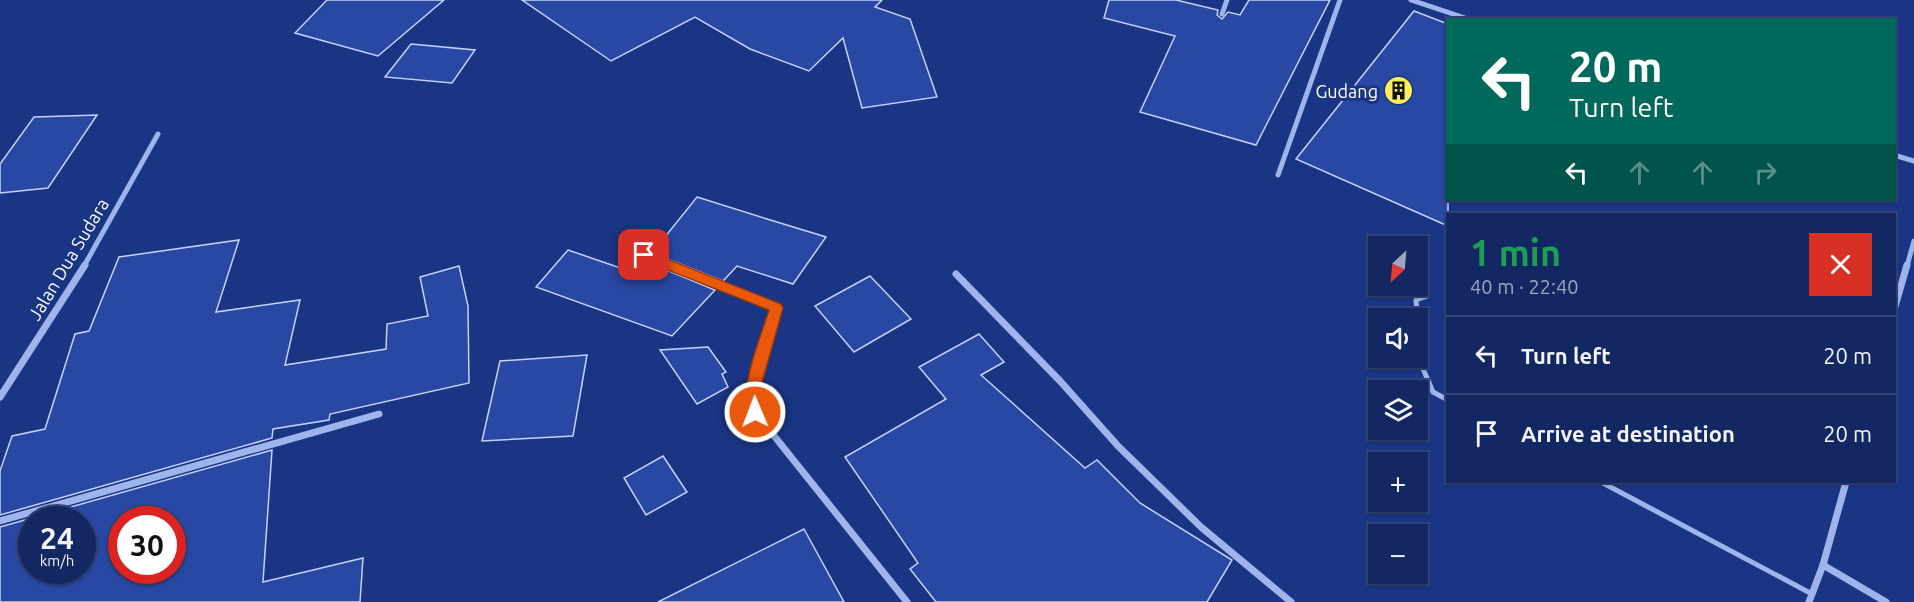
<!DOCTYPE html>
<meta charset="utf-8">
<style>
:root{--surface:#132863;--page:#1c3069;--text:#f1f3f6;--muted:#9da6be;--line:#324478}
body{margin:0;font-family:Ubuntu,sans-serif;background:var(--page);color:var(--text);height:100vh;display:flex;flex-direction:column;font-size:22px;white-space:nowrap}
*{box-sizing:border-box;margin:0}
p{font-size:20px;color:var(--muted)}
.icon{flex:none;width:33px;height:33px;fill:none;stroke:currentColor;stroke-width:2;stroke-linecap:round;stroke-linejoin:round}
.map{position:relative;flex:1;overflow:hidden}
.sheet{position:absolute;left:1446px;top:213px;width:450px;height:270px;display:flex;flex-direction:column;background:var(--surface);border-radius:0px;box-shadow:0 2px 4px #0004,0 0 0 2px var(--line)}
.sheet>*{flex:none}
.hud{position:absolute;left:1446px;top:18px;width:450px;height:183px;border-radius:0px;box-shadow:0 2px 4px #0004,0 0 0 2px var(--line);background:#00695c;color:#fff;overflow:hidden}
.needle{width:39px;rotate:206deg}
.controls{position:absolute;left:1368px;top:236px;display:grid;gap:12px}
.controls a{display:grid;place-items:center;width:60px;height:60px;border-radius:0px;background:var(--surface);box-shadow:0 2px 4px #0004,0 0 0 2px var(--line);font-size:30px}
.speed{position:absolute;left:18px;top:506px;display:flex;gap:12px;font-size:30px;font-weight:700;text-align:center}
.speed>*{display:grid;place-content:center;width:78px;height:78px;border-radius:50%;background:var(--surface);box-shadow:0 2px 4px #0004,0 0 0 2px var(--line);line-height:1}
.speed small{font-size:15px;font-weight:400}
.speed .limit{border:9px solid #d22;background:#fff;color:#111}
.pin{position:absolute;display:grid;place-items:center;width:51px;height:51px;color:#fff;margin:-26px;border-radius:12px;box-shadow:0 3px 9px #0006}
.me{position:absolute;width:66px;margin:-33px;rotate:359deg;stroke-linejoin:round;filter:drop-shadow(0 0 4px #0008)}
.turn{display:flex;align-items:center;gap:21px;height:126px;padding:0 24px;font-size:27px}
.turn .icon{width:78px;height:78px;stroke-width:2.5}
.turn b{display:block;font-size:42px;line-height:51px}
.lanes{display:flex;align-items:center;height:57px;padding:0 24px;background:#0003;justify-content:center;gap:30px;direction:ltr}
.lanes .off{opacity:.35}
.round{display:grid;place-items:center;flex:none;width:63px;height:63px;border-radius:0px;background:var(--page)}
.head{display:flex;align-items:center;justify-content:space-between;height:102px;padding:0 24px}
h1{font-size:36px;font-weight:700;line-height:45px;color:#1e9e55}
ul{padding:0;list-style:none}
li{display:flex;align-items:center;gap:18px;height:78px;padding:0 24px;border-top:2px solid var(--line)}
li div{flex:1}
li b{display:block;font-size:22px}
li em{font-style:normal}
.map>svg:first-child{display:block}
</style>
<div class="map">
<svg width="1914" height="602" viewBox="0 0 1914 602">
<rect width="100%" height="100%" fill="#193584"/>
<g fill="#2848a3" stroke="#c4d2f9" stroke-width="1.5" fill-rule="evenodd">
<path d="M327 0H444L378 56 295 33Z"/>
<path d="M522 0H882L875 7 910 19 937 97 862 108 843 38 809 71 750 49 695 17 611 61Z"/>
<path d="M1109 0H1176L1218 10 1217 15 1222 19 1228 12 1240 15 1249 0H1330L1256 145 1140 112 1175 36 1104 18Z"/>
<path d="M1414 11 1448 24V226L1296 159Z"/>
<path d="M411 44 475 50 452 83 385 77Z"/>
<path d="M97 115 48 188 0 193V164L34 117Z"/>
<path d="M697 197 767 219 826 237 793 284 737 266 723 281 652 253Z"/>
<path d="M239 240 216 312 300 300 285 365 386 349 387 324 428 316 420 277 459 266 468 306 469 383 330 414 329 420 273 429 272 438 0 515V471L12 436 45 429 75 334 89 331 119 257Z"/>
<path d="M568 250 635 273 645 261 715 290 672 336 536 287Z"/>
<path d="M870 276 911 319 854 352 815 306Z"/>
<path d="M979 334 1004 362 981 375 1085 468 1097 460 1140 503 1232 560 1207 602H936L910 569 918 563 845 457 946 399 919 367Z"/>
<path d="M708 347 726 372 722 374 728 387 697 404 660 350Z"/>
<path d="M587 355 573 436 482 441 500 361Z"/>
<path d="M272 450 263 582 363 558 360 602H0V527ZM32 519H82V570H32ZM122 519H172V570H122Z"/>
<path d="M663 456 687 492 646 515 624 478Z"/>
<path d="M804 529 844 602H658Z"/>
</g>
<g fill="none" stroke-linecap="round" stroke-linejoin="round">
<g stroke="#9fb4ec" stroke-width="5">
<path d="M1427 296 1416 300 1421 364 1433 392 1448 400"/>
<path d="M1601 482 1812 594"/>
</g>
<g stroke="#9fb4ec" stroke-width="5">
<path d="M1411 0 1471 20"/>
<path d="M1222 14 1227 0"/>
<path d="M1894 155 1914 161"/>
<path d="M1278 175 1340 0"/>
<path d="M644 255 672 266"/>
<path d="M84 266 158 134"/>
<path d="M1907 266 1914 241"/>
</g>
<g stroke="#9fb4ec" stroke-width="7">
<path d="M668 265 776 308 754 386 755 412 907 602"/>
<path d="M956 274 1061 382 1118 446 1201 527 1291 602"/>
<path d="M1894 310 1907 265"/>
<path d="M0 397 85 265"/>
<path d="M0 521 379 414"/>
<path d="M1823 565 1886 602"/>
<path d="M1809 602 1823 565 1846 482"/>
</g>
</g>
<path fill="#ea580c" stroke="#983908" stroke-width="1.5" d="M644 250 781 304 783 308 761 386 763 412 760 416 755 418 750 416C737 391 761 337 769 310L640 259 638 255Z"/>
<defs>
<symbol id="building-disc" viewBox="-11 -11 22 22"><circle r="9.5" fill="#ffed5a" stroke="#193584"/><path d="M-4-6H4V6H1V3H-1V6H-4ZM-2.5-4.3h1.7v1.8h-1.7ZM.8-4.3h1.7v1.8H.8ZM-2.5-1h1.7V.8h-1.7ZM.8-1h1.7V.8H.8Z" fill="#111"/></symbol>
</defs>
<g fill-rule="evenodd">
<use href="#building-disc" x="1382" y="74" width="33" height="33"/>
</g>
<g text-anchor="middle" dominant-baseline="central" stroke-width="6" stroke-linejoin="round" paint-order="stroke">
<g font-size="18" fill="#fff" stroke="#193584" text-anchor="end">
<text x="1378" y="91">Gudang</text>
</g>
<g font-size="18" fill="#fff" stroke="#193584">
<text transform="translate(68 259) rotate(-59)">Jalan Dua Sudara</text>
</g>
</g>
</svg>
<div class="controls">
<a><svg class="needle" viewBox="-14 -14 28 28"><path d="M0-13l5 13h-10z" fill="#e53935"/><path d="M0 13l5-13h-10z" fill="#9da6be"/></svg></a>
<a><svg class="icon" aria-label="sound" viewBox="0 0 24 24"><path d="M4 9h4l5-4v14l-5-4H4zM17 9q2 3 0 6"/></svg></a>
<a><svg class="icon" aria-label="layers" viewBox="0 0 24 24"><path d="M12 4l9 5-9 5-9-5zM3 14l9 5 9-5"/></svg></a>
<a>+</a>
<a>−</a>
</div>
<div class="speed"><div>24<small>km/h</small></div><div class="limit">30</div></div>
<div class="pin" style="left:644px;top:255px;background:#d93025"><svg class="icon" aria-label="arrive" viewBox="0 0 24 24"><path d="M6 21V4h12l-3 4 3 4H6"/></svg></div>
<svg class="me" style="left:755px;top:412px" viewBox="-20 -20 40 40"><circle r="17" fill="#ea580c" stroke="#fff" stroke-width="3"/><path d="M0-11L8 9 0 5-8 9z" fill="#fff"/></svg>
<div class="hud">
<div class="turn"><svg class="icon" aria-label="left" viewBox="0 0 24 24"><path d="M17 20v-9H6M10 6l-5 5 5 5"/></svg><div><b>20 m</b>Turn left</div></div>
<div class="lanes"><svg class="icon" aria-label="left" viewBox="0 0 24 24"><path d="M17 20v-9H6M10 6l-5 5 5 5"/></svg><svg class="icon off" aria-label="ahead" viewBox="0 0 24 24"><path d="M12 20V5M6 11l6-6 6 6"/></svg><svg class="icon off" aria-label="ahead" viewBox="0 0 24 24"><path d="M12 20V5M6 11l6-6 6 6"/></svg><svg class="icon off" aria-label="right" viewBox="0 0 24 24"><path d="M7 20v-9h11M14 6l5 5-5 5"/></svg></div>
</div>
<section class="sheet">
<div class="head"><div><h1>1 min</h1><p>40 m · 22:40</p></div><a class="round" style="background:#d93025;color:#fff"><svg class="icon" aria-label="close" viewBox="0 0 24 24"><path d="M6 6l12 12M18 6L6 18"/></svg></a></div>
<ul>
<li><svg class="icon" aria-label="left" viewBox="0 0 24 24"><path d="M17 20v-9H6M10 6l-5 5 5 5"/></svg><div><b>Turn left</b></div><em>20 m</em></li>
<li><svg class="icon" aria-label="arrive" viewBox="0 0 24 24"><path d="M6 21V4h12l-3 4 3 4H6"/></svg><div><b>Arrive at destination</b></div><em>20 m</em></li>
</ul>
</section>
</div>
